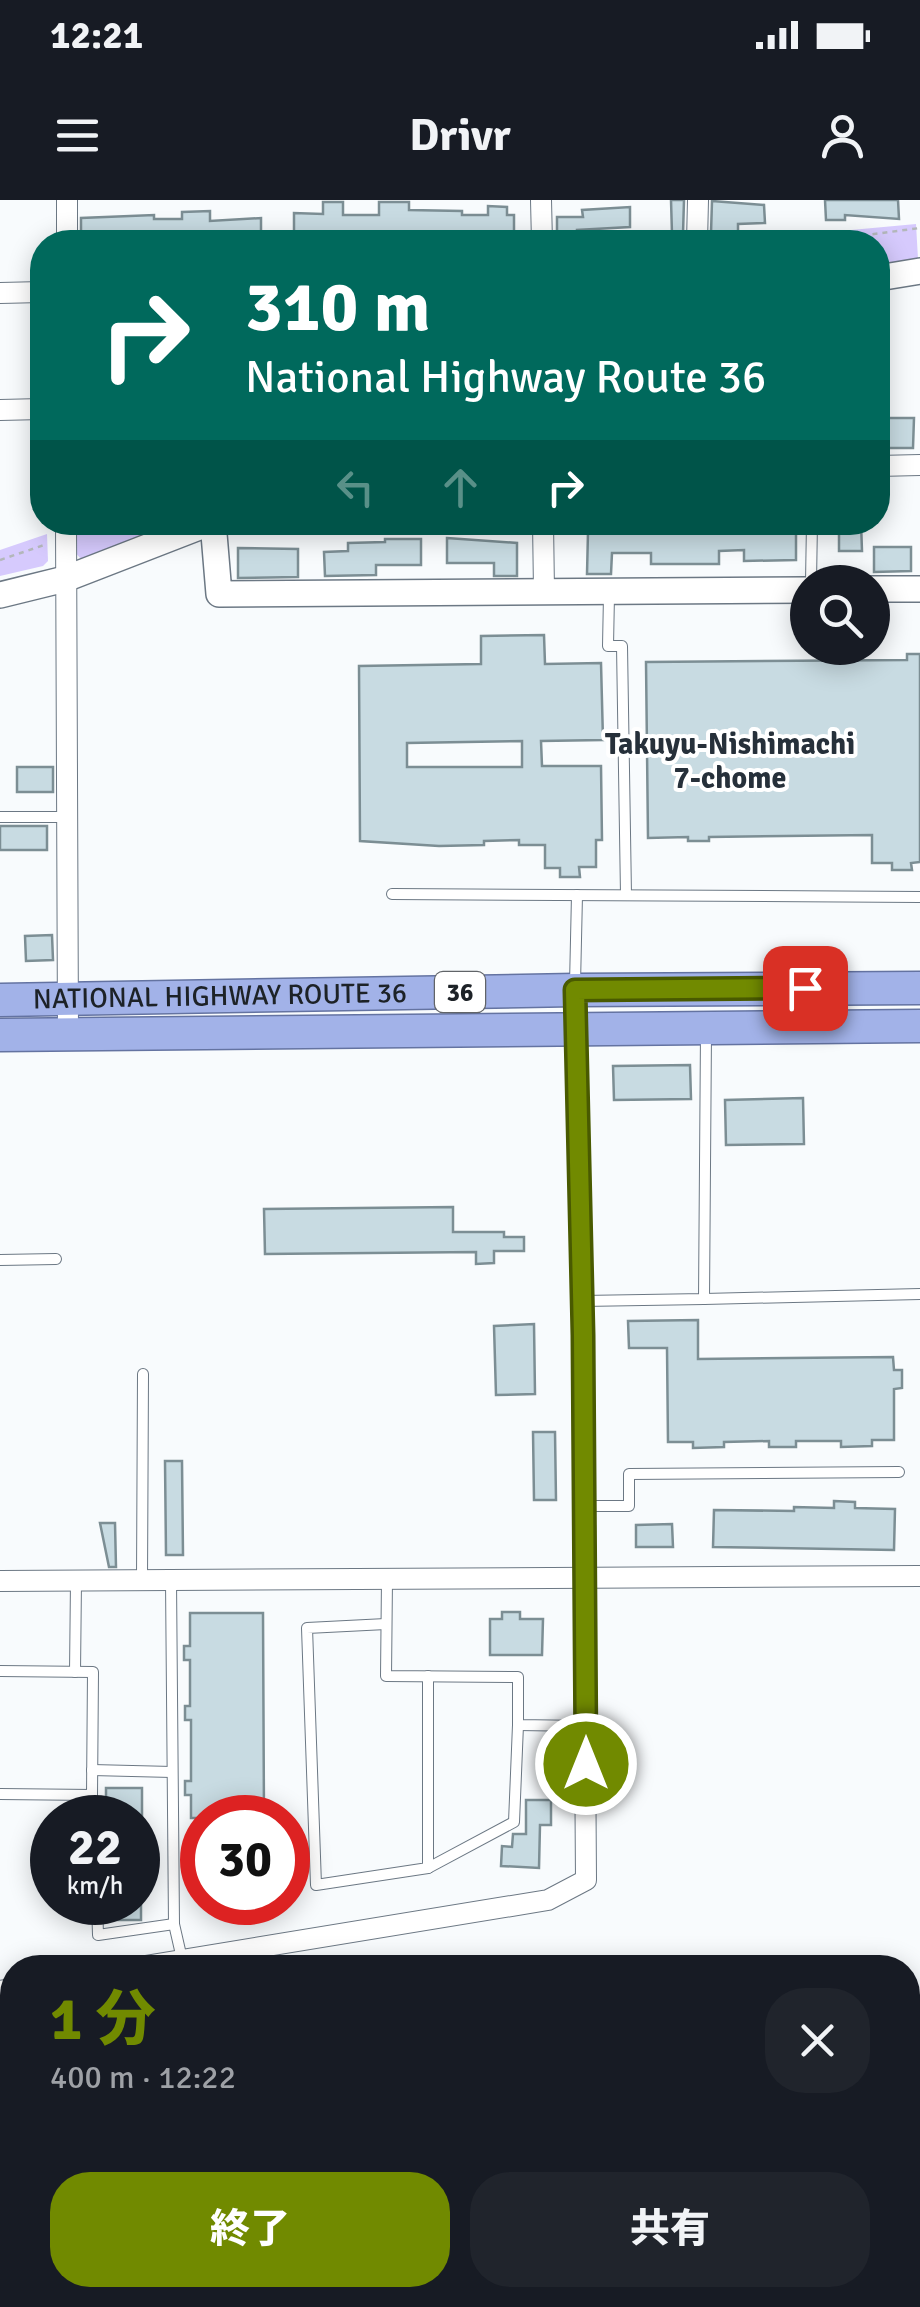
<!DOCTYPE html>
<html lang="ja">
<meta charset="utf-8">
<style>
:root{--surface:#171b24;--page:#20242c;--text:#f1f3f6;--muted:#9ea1a6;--accent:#718a00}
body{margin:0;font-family:Signika,"Noto Sans JP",sans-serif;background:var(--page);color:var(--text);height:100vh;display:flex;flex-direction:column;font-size:38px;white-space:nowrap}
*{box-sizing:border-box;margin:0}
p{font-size:32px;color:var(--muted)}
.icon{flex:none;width:55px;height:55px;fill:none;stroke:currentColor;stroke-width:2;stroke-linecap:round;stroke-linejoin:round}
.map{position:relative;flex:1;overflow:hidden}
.details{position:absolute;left:0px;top:1755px;width:920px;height:352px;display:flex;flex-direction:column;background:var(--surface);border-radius:40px 40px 0 0;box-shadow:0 5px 25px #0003}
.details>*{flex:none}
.top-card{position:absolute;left:30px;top:30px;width:860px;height:305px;border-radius:40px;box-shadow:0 5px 25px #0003;background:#00695c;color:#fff;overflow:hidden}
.fabs{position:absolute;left:790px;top:365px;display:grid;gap:20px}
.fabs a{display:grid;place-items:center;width:100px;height:100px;border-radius:50%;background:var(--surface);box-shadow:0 5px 25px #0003;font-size:50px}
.speed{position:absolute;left:30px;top:1595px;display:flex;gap:20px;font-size:50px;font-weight:700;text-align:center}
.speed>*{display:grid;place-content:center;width:130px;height:130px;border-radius:50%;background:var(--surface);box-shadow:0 5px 25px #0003;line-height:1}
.speed small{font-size:25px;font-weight:400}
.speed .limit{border:15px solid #d22;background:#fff;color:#111}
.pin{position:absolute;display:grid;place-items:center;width:85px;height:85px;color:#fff;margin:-42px;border-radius:20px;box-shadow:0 5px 15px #0006}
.me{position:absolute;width:110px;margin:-55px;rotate:0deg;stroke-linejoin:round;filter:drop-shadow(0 0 8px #0008)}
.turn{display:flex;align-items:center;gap:35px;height:210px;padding:0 50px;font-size:45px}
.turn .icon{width:130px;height:130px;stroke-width:2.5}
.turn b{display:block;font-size:70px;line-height:85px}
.lanes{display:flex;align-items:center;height:95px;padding:0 50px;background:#0003;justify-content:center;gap:50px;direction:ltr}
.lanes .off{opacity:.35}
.round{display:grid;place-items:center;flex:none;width:105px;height:105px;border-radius:40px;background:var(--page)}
.head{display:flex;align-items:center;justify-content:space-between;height:170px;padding:0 50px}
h1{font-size:60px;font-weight:800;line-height:75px;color:var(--accent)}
.button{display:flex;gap:20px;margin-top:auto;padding:20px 50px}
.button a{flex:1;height:115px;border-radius:40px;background:var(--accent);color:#fff;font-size:40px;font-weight:800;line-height:115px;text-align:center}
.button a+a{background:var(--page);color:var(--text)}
.status{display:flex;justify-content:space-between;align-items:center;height:70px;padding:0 50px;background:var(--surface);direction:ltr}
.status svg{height:28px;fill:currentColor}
header{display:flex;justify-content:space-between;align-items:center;height:130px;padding:0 50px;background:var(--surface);font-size:45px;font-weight:800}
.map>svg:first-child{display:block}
</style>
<div class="status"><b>12:21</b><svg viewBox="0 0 49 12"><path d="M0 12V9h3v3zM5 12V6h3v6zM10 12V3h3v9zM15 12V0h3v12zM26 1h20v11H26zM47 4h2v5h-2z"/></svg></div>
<header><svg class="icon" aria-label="menu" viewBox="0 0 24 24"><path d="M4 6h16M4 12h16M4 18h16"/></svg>Drivr<svg class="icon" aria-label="person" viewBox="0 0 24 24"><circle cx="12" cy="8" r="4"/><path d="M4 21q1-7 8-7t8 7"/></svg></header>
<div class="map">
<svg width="920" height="2107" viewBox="0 0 920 2107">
<rect width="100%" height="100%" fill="#f8fbfd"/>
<g fill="#d6cafd">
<path d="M916 24 918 59 878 66V42H770L786 36Z"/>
<path d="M74 323H183L81 359 73 350Z"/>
<path d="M47 334 48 361 43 366 0 376V350Z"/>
</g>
<g fill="#8eecec">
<path d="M908 2011 920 2014V2073L908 2070Z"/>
<path d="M12 2027V2095H46L0 2103V2029Z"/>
</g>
<g fill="#c8dbe2" stroke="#7c8e94" stroke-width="2.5" fill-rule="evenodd">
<path d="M671 0H684L683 34H672Z"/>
<path d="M825 0H898L899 19 845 15V20H826Z"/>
<path d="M712 1 764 5 765 23 738 24V42H716V33H711Z"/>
<path d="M323 2H343V15H379V2H409V10L462 11V15H488V6L507 7V15H514V42H464V38L294 36V13L323 14Z"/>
<path d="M630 7V27L577 30V35H557V17H583L582 10Z"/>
<path d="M210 11V21L261 18V39L81 41V18L154 15V19H182V12Z"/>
<path d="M888 218H914L913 248H888Z"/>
<path d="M627 322H796V360L744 361V350L719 351V364H651V353H612L611 374H587L588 332 627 333Z"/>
<path d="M839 322H861L862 351H839Z"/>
<path d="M447 338 517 343V376H494V363H447Z"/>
<path d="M385 339H421V365H376V375L325 376 324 352 348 351V343L385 342Z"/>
<path d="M874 347H911V371L874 372Z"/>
<path d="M238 348 298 349V377L238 378Z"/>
<path d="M544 435 545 464 601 463 603 540 541 541 542 566H601L602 640H596V667H579L580 677H560V668H545V645H519V640L484 641V645L439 646 360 641 359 466 481 464V436ZM522 541V567H407V543Z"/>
<path d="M907 454H920V662L911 663 912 670H892V663H872V635L709 637V641H688V637L648 638 646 462 907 460Z"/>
<rect x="17" y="567" width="36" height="25"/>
<rect x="0" y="626" width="47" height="24"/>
<path d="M52 735 53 760 26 761 25 736Z"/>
<path d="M690 865 691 899 614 900 613 866Z"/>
<path d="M803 898 804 944 726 945 725 900Z"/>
<path d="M453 1007V1032H504V1037H524V1051H494V1063L476 1064V1052L265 1054 264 1009Z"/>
<path d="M698 1120V1159L893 1157 894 1170H902V1188L894 1189V1240H872V1246L841 1247V1241H796V1247H769V1241L724 1242V1247L693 1248V1242H668L667 1148H629L628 1121Z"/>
<path d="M534 1124 535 1194 496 1195 494 1126Z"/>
<path d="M533 1232H555L556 1300H534Z"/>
<path d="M165 1261H182L183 1355H166Z"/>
<path d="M834 1301 855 1302V1308L895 1309 894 1350 713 1347 714 1310 794 1311V1307L834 1308Z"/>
<path d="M100 1323H115L116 1367H109Z"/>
<path d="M672 1324 673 1347H636V1325Z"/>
<path d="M502 1412H520V1419H543L542 1455H490V1419H502Z"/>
<path d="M190 1413H263L264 1618H191V1595H185V1581H191V1520H185V1506H190V1460H184V1446H190Z"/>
<rect x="106" y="1588" width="36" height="30"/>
<path d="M526 1600H551V1625H540L539 1668 501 1666 502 1646 512 1647 513 1634H526Z"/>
<rect x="106" y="1702" width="35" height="18"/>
</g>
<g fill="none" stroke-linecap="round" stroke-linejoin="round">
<defs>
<g id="service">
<path d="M811 382 812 322"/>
<path d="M609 395 608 446H622L626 695"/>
<path d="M0 617H66"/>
<path d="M392 694 920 697"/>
<path d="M575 784 577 695"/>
<path d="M0 1060 56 1059"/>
<path d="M704 1099 920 1094"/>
<path d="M582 1101 704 1099 706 832"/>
<path d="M584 1306H629V1274L899 1272"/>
<path d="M387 1379 386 1476 518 1477V1525L585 1526"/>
<path d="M142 1380 143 1174"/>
<path d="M171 1381 174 1724 182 1759"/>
<path d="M386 1424 307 1428 316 1685 428 1668V1476"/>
<path d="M0 1471 93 1472 92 1595 0 1594"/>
<path d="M75 1472 76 1381"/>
<path d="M92 1570 172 1572"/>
<path d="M92 1595 93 1618"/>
<path d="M428 1668 514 1622 518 1525"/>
<path d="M97 1702 98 1735 174 1724"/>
</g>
<g id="minor">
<path d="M67 0V42"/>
<path d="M541 0 542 42"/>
<path d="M697 42 698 0"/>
<path d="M0 93 42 92"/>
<path d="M0 210 42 209"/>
<path d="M878 266 920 265"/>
<path d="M66 322 68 835"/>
<path d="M543 322 544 391"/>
<path d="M0 1381 920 1376"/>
<path d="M133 1768 548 1700 586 1680 582 1101 575 790"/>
<path d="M0 1791 12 1789"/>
</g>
<g id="tertiary">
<path d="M878 78 920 71"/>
<path d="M213 322 219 394 808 390"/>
<path d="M872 389H920"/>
<path d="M0 395 65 379 212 322"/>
</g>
<g id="trunk">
<path id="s1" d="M0 800 575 790 920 788"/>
<path d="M0 835 920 826"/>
</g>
</defs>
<use href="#service" stroke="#6c7884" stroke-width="12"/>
<use href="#minor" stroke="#6c7884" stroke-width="22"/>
<use href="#tertiary" stroke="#6c7884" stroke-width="28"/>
<use href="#trunk" stroke="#6473a1" stroke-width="35"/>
<g stroke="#b3b7ba" stroke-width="2.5" stroke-dasharray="5 5" stroke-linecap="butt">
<path d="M813 42 920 28"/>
<path d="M87 329 110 322"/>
<path d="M0 360 47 344"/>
</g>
<use href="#service" stroke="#fff" stroke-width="10"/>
<use href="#minor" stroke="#fff" stroke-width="20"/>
<use href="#tertiary" stroke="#fff" stroke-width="25"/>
<use href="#trunk" stroke="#a2b2e8" stroke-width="32"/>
</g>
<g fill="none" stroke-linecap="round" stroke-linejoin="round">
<defs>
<path id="route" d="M586 1564 583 1135 575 790 805 788"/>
</defs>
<use href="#route" stroke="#495a00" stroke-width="25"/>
<use href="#route" stroke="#718a00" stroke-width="18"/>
</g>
<g text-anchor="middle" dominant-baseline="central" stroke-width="8" stroke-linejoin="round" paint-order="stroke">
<rect fill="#fff" stroke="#616468" stroke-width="2.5" x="435" y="772" width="50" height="40" rx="8"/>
<g font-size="25" font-weight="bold" fill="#1d2227">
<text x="460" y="792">36</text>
</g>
<g font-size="28" fill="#1d2227" stroke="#fff">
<text stroke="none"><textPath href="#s1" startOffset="220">NATIONAL HIGHWAY ROUTE 36</textPath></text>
</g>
<g font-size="30" font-weight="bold" fill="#26303a" stroke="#fff">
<text x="730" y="544">Takuyu-Nishimachi<tspan x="730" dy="34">7-chome</tspan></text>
</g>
</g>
</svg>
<div class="fabs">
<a><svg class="icon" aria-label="search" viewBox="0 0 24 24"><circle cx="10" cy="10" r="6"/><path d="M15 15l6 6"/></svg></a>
</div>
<div class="speed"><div>22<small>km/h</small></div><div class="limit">30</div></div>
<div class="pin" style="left:805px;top:788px;background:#d93025"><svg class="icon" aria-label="arrive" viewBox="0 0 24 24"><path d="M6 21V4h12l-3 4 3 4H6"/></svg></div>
<svg class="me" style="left:586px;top:1564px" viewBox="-20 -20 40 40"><circle r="17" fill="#718a00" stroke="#fff" stroke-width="3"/><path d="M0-11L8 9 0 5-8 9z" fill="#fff"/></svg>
<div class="top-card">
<div class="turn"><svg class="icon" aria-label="right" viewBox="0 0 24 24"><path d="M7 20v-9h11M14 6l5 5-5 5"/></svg><div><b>310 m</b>National Highway Route 36</div></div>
<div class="lanes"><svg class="icon off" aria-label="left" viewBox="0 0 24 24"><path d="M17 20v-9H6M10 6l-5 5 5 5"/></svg><svg class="icon off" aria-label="ahead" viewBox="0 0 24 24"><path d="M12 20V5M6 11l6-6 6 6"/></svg><svg class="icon" aria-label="right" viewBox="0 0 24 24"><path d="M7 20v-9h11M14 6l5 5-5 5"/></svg></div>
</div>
<section class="details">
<div class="head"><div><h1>1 分</h1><p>400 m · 12:22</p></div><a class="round"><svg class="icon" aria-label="close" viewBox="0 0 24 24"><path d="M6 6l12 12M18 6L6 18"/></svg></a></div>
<div class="button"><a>終了</a><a>共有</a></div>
</section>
</div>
